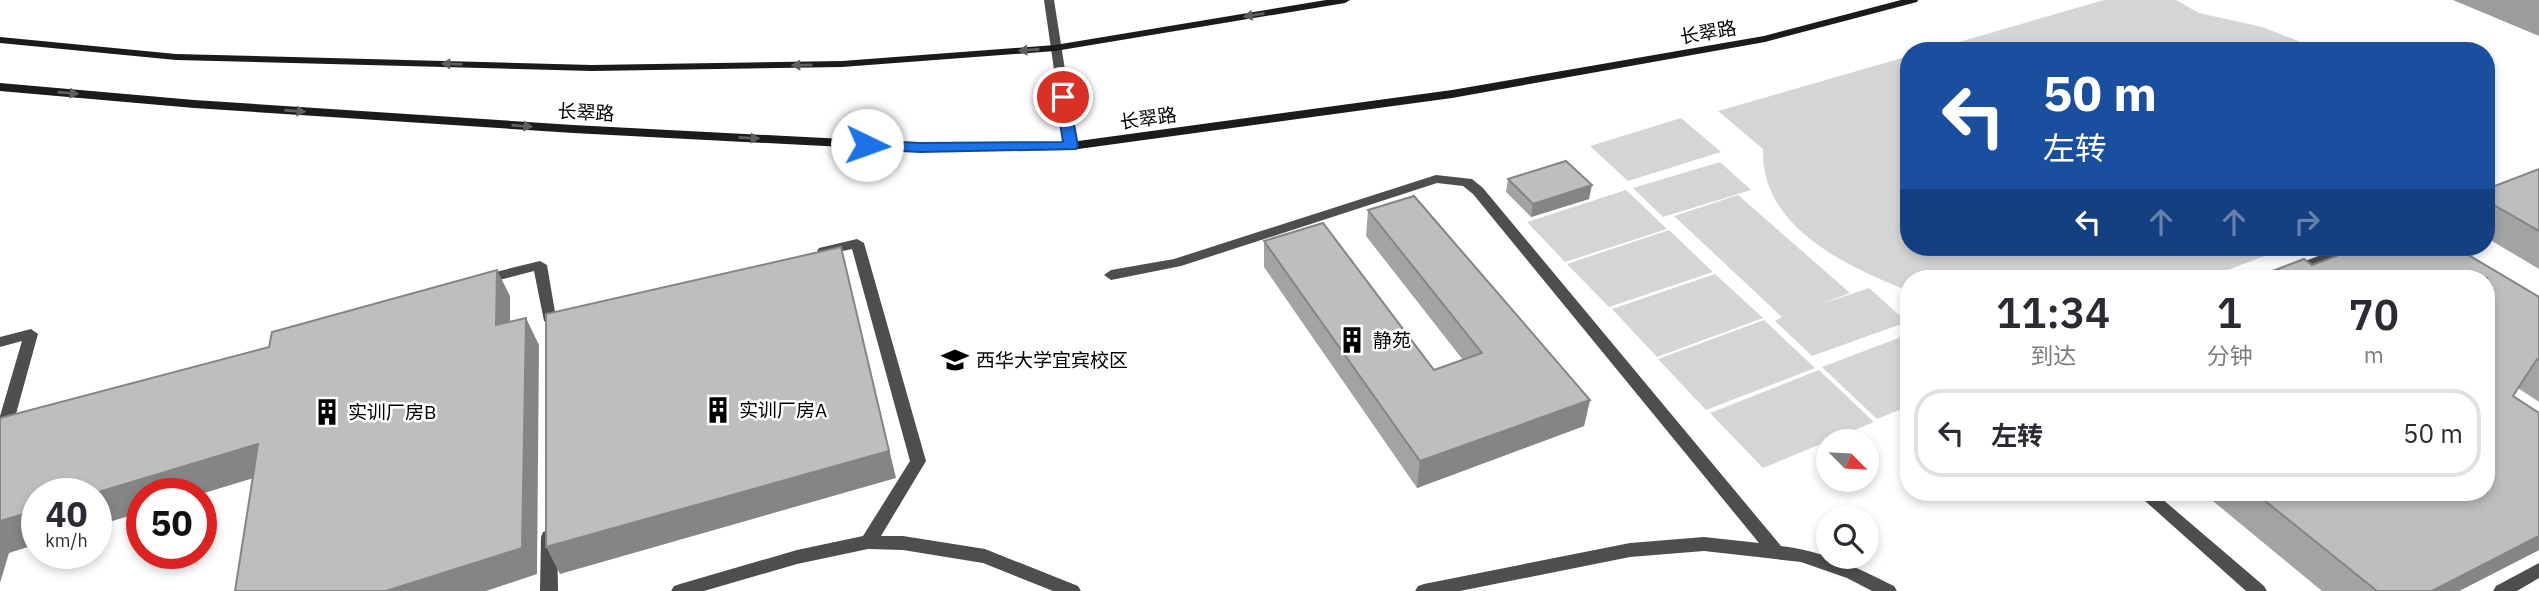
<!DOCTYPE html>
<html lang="zh">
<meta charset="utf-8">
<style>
:root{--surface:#fff;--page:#f2f2f3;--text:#2b2b33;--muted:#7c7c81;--line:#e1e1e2}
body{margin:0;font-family:"IBM Plex Sans","Noto Sans SC",sans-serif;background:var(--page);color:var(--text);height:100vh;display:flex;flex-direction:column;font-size:26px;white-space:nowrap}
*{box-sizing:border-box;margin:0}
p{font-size:23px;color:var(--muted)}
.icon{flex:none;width:38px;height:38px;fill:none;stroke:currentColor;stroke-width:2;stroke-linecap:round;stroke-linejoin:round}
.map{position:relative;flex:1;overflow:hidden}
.details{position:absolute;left:1900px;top:270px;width:595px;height:231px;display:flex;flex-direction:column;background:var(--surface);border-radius:28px;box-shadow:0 4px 10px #0003}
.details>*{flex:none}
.top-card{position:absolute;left:1900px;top:42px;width:595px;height:214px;border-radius:28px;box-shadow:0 4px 10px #0003;background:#1a4fa0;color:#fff;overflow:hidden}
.needle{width:46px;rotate:114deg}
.tools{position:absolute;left:1816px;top:429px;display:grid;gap:14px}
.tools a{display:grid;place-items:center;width:63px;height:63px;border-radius:50%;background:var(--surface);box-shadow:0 4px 10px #0003;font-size:35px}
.speed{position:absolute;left:21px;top:478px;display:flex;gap:14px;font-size:35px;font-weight:700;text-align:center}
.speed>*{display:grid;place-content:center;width:91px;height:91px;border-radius:50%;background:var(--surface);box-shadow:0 4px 10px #0003;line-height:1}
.speed small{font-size:18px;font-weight:400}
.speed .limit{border:10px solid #d22;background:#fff;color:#111}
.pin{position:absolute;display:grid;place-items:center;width:60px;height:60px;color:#fff;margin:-30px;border:4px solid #fff;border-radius:50%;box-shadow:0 2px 7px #0007}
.me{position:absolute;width:77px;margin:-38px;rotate:93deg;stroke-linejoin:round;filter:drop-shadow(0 0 5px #0008)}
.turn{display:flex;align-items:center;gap:24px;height:147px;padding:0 28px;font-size:32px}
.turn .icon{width:91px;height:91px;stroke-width:2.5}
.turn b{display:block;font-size:49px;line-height:60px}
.lanes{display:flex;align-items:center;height:66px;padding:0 28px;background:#0003;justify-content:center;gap:35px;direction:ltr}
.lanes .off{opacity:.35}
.eta{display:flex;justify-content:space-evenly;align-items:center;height:119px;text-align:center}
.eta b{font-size:42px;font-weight:600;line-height:49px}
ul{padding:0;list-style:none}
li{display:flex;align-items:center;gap:21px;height:88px;margin:0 14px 10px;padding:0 14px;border:4px solid var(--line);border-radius:28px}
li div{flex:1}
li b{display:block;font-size:26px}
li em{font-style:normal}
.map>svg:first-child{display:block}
</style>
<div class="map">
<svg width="2539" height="591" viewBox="0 0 2539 591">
<rect width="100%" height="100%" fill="#fff"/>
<g fill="#d5d5d5">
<path d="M2104 0H2176L2199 13 2262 27 2324 51H1928Z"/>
<path d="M1909 56V247H2288L2207 278H1909V291C1847 267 1760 227 1763 149L1718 111Z"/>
<path d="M1681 118 1721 152 1628 181 1590 146Z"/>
<path d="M1720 162 1751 190 1663 217 1633 188Z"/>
<path d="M1626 190 1667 229 1565 262 1527 222Z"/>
<path d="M1738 195 1850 293 1819 305 1869 288 1907 322 1812 356 1775 321 1782 317 1674 216Z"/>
<path d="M1669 230 1713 272 1609 307 1567 264Z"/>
<path d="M1715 274 1763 318 1657 357 1612 309Z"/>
<path d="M1764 320 1815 368 1706 410 1658 359Z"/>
<path d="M1909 334V406L1877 419 1822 367Z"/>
<path d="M1819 370 1874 422 1763 468 1710 413Z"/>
</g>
<path fill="#9c9c9c" d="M2453 0H2539V36Z"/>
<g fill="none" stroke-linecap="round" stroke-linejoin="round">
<g fill="#4e4e4e" fill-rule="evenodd">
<path d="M1044 0H1054L1077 146 1071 150 1065 146Z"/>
<path d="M1436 175 1472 179 1483 188 1781 546C1821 550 1858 568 1894 586L1897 591H1872L1847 578 1801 562 1704 551 1630 557 1460 591H1415L1418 586 1424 584 1630 543 1704 537 1759 543 1473 194 1463 186 1437 183 1181 266 1111 280 1104 275 1111 270 1174 259Z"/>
<path d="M857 239 864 243 926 461 881 536H903L985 549 1078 586 1081 591H1053L983 563 903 550 868 549 797 564 704 591H671L674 586 680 584 797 550 863 536 910 461 852 249 824 255 817 251 819 248Z"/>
<path d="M2342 247H2361L2359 250 2286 278H2266L2268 275Z"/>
<path d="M540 261 547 265 555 312H568L570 315 568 318 549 323 544 321 534 271 484 284 477 279 479 276Z"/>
<path d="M31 329 38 334 11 432 8 436 0 437V416L22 341 0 347V337Z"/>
<path d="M2135 492H2154L2264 586 2267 591H2246Z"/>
<path d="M549 530 555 532 557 537 558 591H540L541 537 543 532Z"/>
<path d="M2539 563V578L2517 591H2493L2496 586Z"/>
</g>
<g fill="#1b1b1b" fill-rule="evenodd">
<path d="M1326 0H1350L1345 3 1055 51 842 67 592 71 176 60 0 43V37L176 54 592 65 842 61 1055 45Z"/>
<path d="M1901 0H1918L1917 2 1765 42 1452 98 1071 150 921 151 573 133 194 108 0 91V83L194 100 573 125 921 143 1071 142 1452 90 1764 36Z"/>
</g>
</g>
<g fill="#a3a3a3">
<path d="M2539 169V269L2487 238V189Z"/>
<path d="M1508 179 1589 199 1531 217 1506 192Z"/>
<path d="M1368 210 1590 400 1584 426 1417 488 1264 267V241L1434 370 1463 360 1366 236Z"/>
<path d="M2312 265 2539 297V402L2518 388 2513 396 2539 413V550L2459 591H2322L2202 492H2369L2378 498 2487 492Z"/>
</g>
<g fill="#858585">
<path d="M1592 185 1589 199 1531 217 1533 204Z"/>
<path d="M841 247 896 478 560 574 546 547Z"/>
<path d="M497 270 510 296V352L496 325Z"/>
<path d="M526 318 539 345 537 574 486 591H386Z"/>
<path d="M1590 400 1584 426 1417 488 1420 461Z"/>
<path d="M258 444 277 471 201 494H142V512L96 526V494H92Z"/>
<path d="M37 510V544L9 553 0 583V521Z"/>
<path d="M2539 536V550L2459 591H2432Z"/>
</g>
<g fill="#bebebe" stroke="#858585" stroke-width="2">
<path d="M1566 161 1592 185 1533 204 1508 179Z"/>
<path d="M2539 169V231L2487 201V189Z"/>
<path d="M1414 196 1590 400 1420 461 1264 241 1323 223 1434 370 1482 353 1368 210Z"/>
<path d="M841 247 889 451 546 547V314Z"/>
<path d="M2360 247H2455L2539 297V360L2537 359 2513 396 2539 413V536L2432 591H2377L2254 492H2369L2378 498 2391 492H2487V278H2254L2304 259 2312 265Z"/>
<path d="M497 270 496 325 526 318 522 548 386 591H235L258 444 92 494H37V510L0 521V418L269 347 272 332Z"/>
</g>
<defs><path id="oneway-solid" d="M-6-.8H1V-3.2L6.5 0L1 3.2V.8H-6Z" transform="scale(1.75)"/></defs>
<g fill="#5f5f5f">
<use href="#oneway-solid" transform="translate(1254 15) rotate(171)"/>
<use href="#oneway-solid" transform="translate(1029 50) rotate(176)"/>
<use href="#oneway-solid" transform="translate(452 64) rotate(-178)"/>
<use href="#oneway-solid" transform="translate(802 65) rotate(179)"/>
<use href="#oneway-solid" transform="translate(68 93) rotate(5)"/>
<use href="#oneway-solid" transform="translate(295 111) rotate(4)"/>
<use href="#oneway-solid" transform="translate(522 126) rotate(4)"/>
<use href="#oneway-solid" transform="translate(749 138) rotate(3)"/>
</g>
<path fill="#1a73e8" stroke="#114b97" stroke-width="2" d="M1063 93 1069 97 1078 146 1076 149 920 152 867 149 860 145 867 140 920 143 1063 142 1056 97Z"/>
<defs>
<symbol id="building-bare" viewBox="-9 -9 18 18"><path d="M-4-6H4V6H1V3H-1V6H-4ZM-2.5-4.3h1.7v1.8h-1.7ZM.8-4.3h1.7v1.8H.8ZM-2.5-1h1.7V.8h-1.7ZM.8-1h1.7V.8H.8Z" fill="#000" stroke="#fff" stroke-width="2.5" paint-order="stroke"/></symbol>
<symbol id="university-bare" viewBox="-9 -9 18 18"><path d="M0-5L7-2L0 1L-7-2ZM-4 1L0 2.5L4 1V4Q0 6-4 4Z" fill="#000" stroke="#fff" stroke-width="2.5" paint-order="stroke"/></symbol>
</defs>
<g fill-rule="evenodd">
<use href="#building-bare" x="1333" y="321" width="38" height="38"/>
<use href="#university-bare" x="936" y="341" width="38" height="38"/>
<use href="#building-bare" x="699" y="391" width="38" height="38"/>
<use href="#building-bare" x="308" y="393" width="38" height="38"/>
</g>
<g text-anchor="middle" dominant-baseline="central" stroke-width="5" stroke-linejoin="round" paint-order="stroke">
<g font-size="19" fill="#000" stroke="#fff">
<text transform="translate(1708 32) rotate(-10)">长翠路</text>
<text transform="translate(586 112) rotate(3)">长翠路</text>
<text transform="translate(1148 118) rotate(-8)">长翠路</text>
</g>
<g font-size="19" fill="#000" stroke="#fff" text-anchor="start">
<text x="1373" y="340">静苑</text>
<text x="976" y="360">西华大学宜宾校区</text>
<text x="739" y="410">实训厂房A</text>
<text x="348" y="412">实训厂房B</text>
</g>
</g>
</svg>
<div class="tools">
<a><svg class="needle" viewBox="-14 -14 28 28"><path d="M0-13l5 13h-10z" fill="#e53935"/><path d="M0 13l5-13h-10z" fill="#7c7c81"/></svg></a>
<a><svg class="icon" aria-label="search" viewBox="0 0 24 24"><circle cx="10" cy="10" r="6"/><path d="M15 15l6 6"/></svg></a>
</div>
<div class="speed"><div>40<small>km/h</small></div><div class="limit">50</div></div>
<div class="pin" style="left:1063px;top:97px;background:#d93025"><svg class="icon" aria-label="arrive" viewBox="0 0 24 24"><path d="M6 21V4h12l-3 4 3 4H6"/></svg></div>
<svg class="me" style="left:867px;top:145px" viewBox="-20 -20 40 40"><circle r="19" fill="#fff"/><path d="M0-13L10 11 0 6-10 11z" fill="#1a73e8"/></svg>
<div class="top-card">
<div class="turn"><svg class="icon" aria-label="left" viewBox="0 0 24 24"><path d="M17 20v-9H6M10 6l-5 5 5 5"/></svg><div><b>50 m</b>左转</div></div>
<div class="lanes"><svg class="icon" aria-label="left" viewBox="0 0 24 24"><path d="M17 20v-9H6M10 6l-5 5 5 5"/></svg><svg class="icon off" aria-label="ahead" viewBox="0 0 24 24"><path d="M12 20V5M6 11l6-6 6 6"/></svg><svg class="icon off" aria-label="ahead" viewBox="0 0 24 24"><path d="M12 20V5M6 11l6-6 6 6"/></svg><svg class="icon off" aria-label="right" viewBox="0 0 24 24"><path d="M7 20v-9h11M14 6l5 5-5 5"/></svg></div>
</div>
<section class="details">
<div class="eta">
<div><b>11:34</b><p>到达</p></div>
<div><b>1</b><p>分钟</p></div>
<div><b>70</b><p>m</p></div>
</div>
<ul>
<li><svg class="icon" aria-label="left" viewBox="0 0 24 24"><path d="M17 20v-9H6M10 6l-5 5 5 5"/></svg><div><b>左转</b></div><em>50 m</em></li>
</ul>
</section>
</div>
